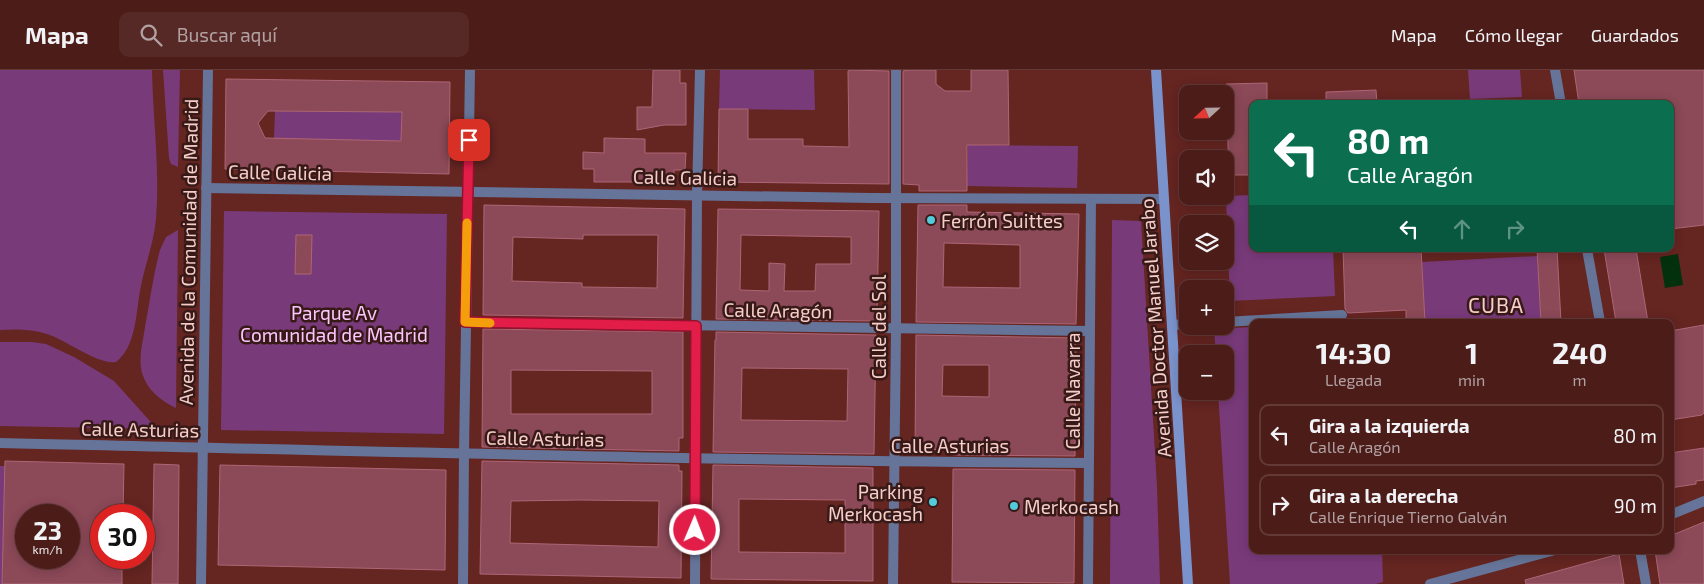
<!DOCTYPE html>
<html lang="es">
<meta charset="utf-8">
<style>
:root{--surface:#4c1c19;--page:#562926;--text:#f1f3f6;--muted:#b2a1a2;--line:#633a38}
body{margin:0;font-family:"Exo 2",sans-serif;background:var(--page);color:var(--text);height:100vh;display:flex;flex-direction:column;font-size:19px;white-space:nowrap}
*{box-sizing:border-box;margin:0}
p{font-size:16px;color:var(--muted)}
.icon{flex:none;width:28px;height:28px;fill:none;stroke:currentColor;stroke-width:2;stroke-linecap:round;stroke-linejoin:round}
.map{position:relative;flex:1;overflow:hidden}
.side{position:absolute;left:1249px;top:249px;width:425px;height:235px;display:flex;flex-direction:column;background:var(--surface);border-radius:10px;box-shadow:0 2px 12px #0003,0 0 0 1px var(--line)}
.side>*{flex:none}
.banner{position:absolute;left:1249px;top:30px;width:425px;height:152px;border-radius:10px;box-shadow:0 2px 12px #0003,0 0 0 1px var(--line);background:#0b6e4f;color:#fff;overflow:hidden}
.needle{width:32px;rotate:248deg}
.buttons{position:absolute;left:1179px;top:15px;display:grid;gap:10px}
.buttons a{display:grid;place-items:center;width:55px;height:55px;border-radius:10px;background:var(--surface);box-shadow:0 2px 12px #0003,0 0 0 1px var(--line);font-size:25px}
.speed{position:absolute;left:15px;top:434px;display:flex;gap:10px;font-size:25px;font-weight:700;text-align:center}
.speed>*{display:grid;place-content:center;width:65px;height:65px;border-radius:50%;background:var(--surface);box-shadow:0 2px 12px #0003,0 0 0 1px var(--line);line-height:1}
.speed small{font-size:12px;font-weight:400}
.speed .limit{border:8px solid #d22;background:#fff;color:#111}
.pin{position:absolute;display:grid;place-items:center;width:42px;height:42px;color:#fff;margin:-21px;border-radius:10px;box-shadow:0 2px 8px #0006}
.me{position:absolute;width:55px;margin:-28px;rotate:1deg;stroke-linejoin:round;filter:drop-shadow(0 0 4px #0008)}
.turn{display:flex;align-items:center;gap:18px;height:105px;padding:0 15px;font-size:22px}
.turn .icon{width:65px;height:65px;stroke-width:2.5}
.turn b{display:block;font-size:35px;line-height:42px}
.lanes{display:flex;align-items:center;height:48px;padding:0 15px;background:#0003;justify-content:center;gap:25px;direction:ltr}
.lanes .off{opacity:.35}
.eta{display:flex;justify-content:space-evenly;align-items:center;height:85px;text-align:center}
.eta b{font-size:30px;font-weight:700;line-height:35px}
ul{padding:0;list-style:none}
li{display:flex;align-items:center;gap:15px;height:62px;margin:0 10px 8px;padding:0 5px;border:2px solid var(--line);border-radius:10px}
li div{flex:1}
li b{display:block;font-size:19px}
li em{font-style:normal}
header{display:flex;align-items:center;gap:30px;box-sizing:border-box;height:70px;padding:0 25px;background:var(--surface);border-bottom:1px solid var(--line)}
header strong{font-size:24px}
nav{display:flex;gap:28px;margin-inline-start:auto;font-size:18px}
.search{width:350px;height:45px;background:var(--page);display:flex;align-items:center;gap:12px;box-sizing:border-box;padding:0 18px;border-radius:10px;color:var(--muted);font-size:19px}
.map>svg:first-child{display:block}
</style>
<header>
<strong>Mapa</strong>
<div class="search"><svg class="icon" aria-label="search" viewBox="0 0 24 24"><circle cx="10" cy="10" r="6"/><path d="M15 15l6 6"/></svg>Buscar aquí</div>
<nav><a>Mapa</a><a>Cómo llegar</a><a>Guardados</a></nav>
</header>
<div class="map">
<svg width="1704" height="514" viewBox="0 0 1704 514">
<rect width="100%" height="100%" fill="#652521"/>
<g fill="#793a7a">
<path d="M0 0H152C153 50 160 99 156 149 154 173 144 197 140 221 136 243 136 277 116 292 98 295 66 270 47 264 31 259 17 259 0 260Z"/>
<path d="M163 0H180L178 97 171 94 169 88Z"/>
<path d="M720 0H814L815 40 719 39Z"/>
<path d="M1468 0H1520L1522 27 1470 29Z"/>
<path d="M275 41 402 42 401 71 274 69Z"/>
<path d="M968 75 1078 76 1077 118 967 116Z"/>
<path d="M1252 125V179H1333L1335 226 1230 231 1226 126Z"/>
<path d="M224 141 447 144 444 364 221 360Z"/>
<path d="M1112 150 1141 151 1157 416 1160 514H1110Z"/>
<path d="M178 160 176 338C161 331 147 320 142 303 138 287 143 272 145 257 150 231 153 206 160 180L166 167Z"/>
<path d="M1537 186 1541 252H1425L1422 192Z"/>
<path d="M1252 257V480H1382L1383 512 1376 514H1230L1218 321H1225V284H1216L1214 259Z"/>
<path d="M0 272H32L46 274 74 287 114 311 157 359 0 356Z"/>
<path d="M0 396H5L2 514H0Z"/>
</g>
<path fill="#03310d" d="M1678 184 1683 215 1665 218 1660 187Z"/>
<g fill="#8c4958" stroke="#ae6676" fill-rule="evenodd">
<path d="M653 0H680V13H686V55H664L637 60V37H652Z"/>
<path d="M851 0 889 1V114L718 112 719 39H748V69H803V76L849 77 848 1Z"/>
<path d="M909 0H936V14L945 21H971V0H1008L1009 75H967V121H919V115L903 114V1Z"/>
<path d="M1574 0H1704V155L1670 159V34H1579Z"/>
<path d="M226 9 450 12 449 104 225 99ZM268 41 402 42 401 71 265 68 258 53Z"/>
<path d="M1267 13V34H1252V105H1229L1226 14Z"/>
<path d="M1376 20 1377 34H1326V22Z"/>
<path d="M604 68 645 69V83H686L685 100H674V112H594V99H583V82L604 83Z"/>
<path d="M484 135 685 139 683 248 483 245ZM583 165H658L657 218 582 217V213L512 211 513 167 583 169Z"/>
<path d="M918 135H967V142L1079 144 1076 254 916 252ZM944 173 1020 175V218L943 217Z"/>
<path d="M718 139 879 141 877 249 876 251 716 249ZM741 165 851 167V194H816L815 221H784L785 194 769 193V221L740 220Z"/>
<path d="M296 165H312L311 204H295Z"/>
<path d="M1343 179H1421L1425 252H1406V240L1348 243 1345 239Z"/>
<path d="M1537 179H1557L1561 252H1541Z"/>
<path d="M1604 179H1636L1648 252H1616Z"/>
<path d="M1704 255V343L1702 345 1670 350V261Z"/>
<path d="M483 259 683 262V368H679V381L482 377ZM511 300 652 301V344H511Z"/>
<path d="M716 262 876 265 874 384 713 382 715 270H716ZM742 298 848 299 847 351 741 350Z"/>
<path d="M916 265 1076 268 1075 386 953 385V380L915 379ZM943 295H989V327L942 326Z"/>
<path d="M1704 378V410L1696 411V414L1670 418V383Z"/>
<path d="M5 391 124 394 123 445H101V488H122V514H2ZM26 445H69V488H26Z"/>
<path d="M482 391 679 395V401H682L681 508 480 504ZM580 430 659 431 658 477 510 473 511 431Z"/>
<path d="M154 394 179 395 178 514H152Z"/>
<path d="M220 395 446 400 445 500 218 495Z"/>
<path d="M713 395 873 398V511L711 509ZM739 429 845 430V483L739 482Z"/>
<path d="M953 399 1075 400 1074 513 952 512Z"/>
<path d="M1704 452V514H1660L1655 480H1670V466Z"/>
<path d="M1619 484 1624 514H1526L1525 510Z"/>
</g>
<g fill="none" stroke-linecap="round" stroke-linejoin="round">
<g stroke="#657498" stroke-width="10">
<path d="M1555 0 1561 34"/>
<path d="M206 118 872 128 1164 129"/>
<path d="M1587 179 1600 252"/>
<path d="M465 252 1090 261"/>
<path d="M1225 252 1342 245"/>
<path d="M1172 255 1188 254"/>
<path d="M0 373C363 381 726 391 1089 393"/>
<path d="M1670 445 1704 431"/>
<path d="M1640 480 1646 514"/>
<path d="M201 514 208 0"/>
<path d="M463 514 464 384 470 0"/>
<path d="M695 514 697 125 700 0"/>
<path d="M893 514 896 259V0"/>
<path d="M1088 514 1091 129"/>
<path d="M1430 514 1555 480"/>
</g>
<path stroke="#7b93cc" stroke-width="10" d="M1156 0 1188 514"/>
</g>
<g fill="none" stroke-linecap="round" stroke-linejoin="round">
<defs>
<path id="route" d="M469 70 465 252 696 256 695 460"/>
</defs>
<use href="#route" stroke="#92132f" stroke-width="12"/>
<use href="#route" stroke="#e11d48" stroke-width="9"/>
<path stroke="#f59e0b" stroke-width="9" d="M467 153 465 252 490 253"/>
</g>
<g fill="#53cbda" stroke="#371a17" stroke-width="2">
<circle cx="931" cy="150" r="5"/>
<circle cx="933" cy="432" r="5"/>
<circle cx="1014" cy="436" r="5"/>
</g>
<g text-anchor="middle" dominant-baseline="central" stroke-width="5" stroke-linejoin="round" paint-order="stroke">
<g font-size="19" fill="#f6cdc8" stroke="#371a17">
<text transform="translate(280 102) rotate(1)">Calle Galicia</text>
<text transform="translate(685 107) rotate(1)">Calle Galicia</text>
<text transform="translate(188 182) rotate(-89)">Avenida de la Comunidad de Madrid</text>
<text transform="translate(778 240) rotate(1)">Calle Aragón</text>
<text transform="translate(878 257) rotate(-90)">Calle del Sol</text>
<text transform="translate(1155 258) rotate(-94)">Avenida Doctor Manuel Jarabo</text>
<text transform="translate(1072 321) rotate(-90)">Calle Navarra</text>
<text transform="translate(140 359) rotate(1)">Calle Asturias</text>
<text transform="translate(545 368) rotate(1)">Calle Asturias</text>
<text x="950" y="375">Calle Asturias</text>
</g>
<g font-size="19" fill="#f6cdc8" stroke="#371a17" text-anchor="start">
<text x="941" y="150">Ferrón Suittes</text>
<text x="923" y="421" text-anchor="end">Parking<tspan x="923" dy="22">Merkocash</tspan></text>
<text x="1024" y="436">Merkocash</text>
</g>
<g font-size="19" fill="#fec6fe" stroke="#371a17">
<text x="334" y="242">Parque Av<tspan x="334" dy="22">Comunidad de Madrid</tspan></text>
</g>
<g font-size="21" letter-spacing="1" fill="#f6cdc8" stroke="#371a17">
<text x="1496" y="234">CUBA</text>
</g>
</g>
</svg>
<div class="buttons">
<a><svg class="needle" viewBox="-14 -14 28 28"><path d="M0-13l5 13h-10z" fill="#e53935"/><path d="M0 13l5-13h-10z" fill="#b2a1a2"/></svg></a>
<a><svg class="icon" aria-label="sound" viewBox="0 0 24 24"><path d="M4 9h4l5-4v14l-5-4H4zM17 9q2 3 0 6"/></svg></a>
<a><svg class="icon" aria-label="layers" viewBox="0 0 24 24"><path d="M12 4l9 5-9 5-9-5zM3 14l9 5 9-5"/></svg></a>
<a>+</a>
<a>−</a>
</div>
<div class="speed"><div>23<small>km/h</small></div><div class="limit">30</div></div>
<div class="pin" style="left:469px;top:70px;background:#d93025"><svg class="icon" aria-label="arrive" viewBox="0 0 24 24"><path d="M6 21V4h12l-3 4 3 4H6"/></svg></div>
<svg class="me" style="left:695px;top:460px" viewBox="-20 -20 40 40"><circle r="17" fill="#e11d48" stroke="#fff" stroke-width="3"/><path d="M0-11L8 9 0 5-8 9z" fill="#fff"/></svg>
<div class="banner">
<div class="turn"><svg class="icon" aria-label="left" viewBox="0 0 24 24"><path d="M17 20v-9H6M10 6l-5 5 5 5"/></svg><div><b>80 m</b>Calle Aragón</div></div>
<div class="lanes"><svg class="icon" aria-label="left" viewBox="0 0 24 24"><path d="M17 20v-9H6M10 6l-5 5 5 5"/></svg><svg class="icon off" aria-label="ahead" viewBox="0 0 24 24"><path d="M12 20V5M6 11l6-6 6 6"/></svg><svg class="icon off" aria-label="right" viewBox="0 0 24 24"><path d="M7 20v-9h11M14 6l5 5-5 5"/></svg></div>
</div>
<section class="side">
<div class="eta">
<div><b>14:30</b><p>Llegada</p></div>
<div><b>1</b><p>min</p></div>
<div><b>240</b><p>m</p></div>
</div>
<ul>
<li><svg class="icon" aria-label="left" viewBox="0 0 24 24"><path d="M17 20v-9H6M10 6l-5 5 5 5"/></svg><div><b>Gira a la izquierda</b><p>Calle Aragón</p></div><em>80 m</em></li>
<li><svg class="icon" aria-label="right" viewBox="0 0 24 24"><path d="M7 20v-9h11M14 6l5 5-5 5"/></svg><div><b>Gira a la derecha</b><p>Calle Enrique Tierno Galván</p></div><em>90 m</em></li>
</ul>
</section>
</div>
